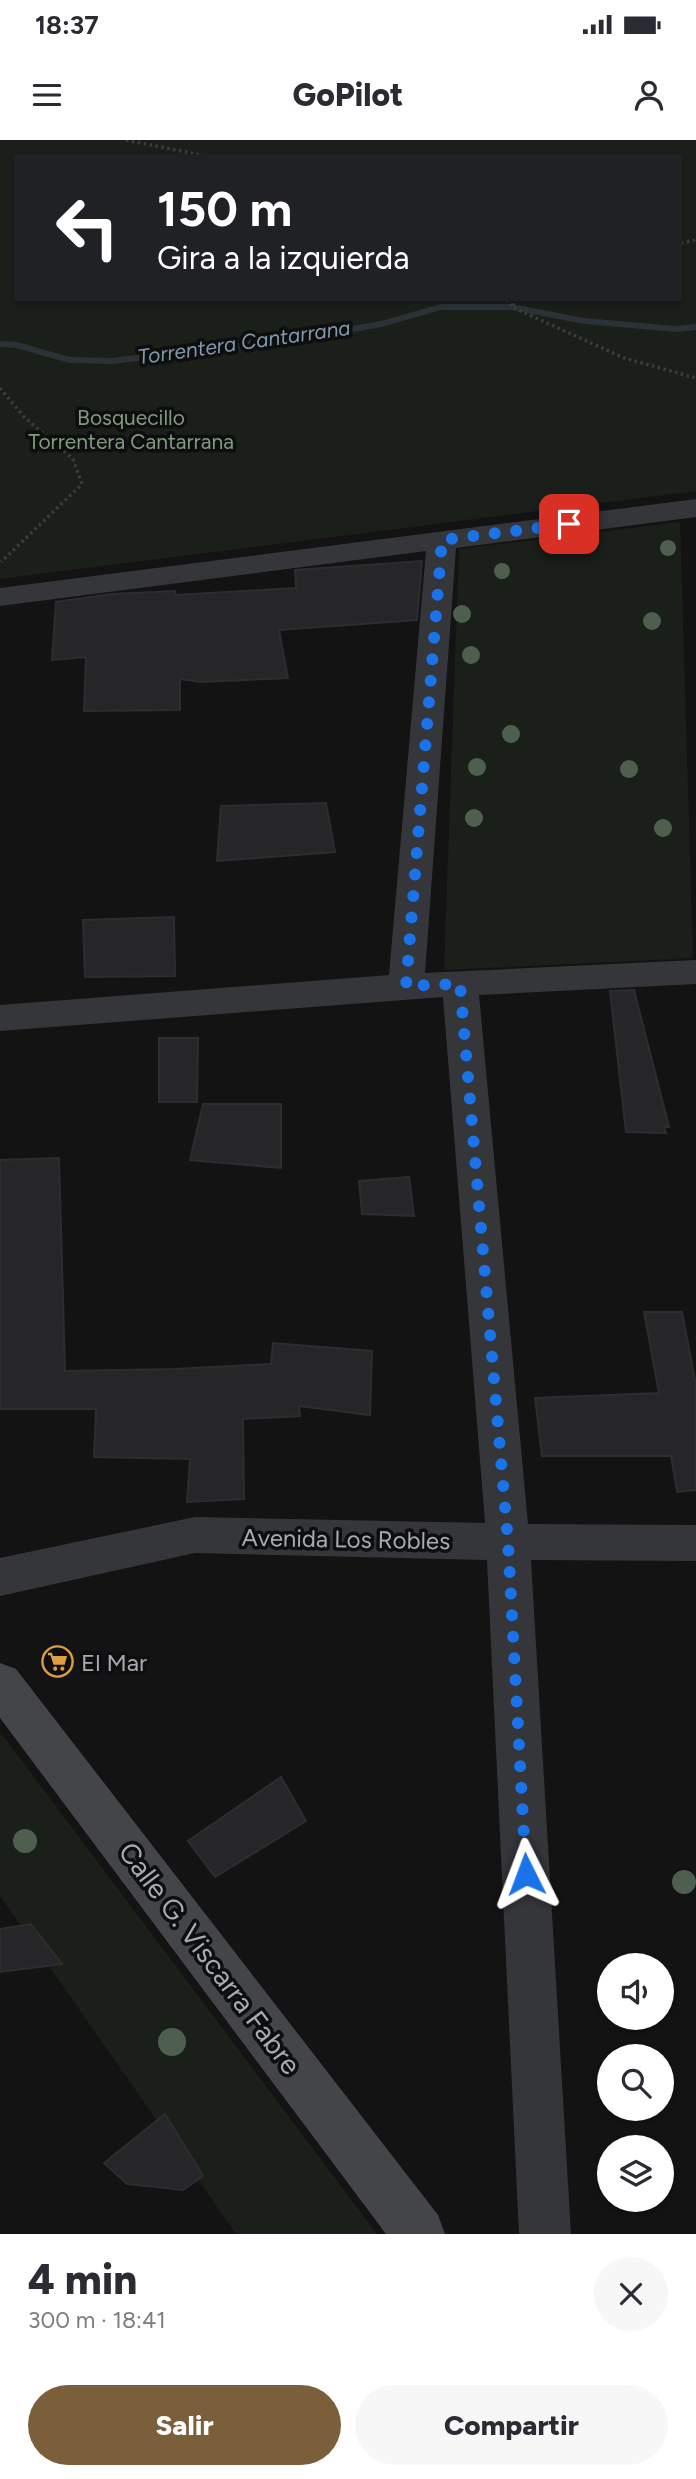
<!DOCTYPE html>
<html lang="es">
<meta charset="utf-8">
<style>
:root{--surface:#fff;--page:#f7f7f7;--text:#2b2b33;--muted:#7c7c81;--accent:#7b5f3a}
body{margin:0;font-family:Figtree,sans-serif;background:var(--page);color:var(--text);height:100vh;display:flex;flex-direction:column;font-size:26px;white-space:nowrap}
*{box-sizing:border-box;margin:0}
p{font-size:23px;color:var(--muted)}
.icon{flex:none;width:38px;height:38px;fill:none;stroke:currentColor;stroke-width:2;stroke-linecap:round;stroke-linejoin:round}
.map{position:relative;height:2094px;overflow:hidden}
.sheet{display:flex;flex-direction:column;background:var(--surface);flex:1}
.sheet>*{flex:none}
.guide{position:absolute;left:14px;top:14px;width:668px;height:147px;border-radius:0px;box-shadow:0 2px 5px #0004;background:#202124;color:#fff;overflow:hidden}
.tools{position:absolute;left:597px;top:1813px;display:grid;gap:14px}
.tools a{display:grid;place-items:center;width:77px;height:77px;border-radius:50%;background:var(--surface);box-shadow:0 2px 5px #0004;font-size:35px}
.pin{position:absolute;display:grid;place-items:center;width:60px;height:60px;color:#fff;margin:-30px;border-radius:14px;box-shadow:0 4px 10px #0006}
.me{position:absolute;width:77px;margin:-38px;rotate:357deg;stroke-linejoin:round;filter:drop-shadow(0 0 5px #0008)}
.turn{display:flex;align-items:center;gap:24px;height:147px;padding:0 28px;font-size:32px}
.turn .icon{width:91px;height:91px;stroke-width:2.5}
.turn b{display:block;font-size:49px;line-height:60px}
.round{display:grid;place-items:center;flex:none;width:74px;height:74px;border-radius:37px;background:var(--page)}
.overview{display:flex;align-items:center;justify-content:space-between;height:119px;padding:0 28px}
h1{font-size:42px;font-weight:800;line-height:52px}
.action{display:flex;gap:14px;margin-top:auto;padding:14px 28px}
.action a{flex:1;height:80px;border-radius:42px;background:var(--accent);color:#fff;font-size:28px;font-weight:800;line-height:80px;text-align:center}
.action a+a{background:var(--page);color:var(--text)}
.status{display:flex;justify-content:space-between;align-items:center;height:49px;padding:0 35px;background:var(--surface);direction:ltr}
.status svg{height:19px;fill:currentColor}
header{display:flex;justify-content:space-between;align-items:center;height:91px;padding:0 28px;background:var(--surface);font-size:32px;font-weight:800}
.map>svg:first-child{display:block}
</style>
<div class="status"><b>18:37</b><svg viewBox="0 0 49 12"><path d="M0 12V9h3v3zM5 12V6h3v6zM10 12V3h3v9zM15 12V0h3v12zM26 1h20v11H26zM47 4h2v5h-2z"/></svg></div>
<header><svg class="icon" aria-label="menu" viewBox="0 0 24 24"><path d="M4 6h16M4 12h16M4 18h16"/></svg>GoPilot<svg class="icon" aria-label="person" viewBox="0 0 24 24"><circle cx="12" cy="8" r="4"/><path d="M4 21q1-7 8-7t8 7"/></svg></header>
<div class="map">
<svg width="696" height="2094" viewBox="0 0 696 2094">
<rect width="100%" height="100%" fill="#131314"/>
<g fill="#1a1f1a" fill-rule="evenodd">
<path d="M0 0H696V351L0 439ZM16 16H681V159H16Z"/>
<path d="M680 382 693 818 444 830 459 409Z"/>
<path d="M0 1592 377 2094H236L0 1756Z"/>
</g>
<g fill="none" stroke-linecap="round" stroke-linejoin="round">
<path fill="#2b3237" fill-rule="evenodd" d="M441 164H512L584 178 676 186 696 184V190L676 192 584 184 512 170H441L382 187 301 201 112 224 69 223 16 208 0 207V201L17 202 70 217 112 218 301 195 381 181Z"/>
</g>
<g fill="#262628" stroke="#2d2d30" stroke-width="2">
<path d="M422 421 417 480 279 490 288 538 201 542 180 539V570L84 571 86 517 52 520 56 462 112 454 175 451V455L296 448 295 430Z"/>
<path d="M326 663 335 712 217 721 221 666Z"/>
<path d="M174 777 175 836 85 837 83 780Z"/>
<path d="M634 850 669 987H664L666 993 626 992 610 851Z"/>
<path d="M159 898H198L197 962H159Z"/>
<path d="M203 964H281V1028L190 1020Z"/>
<path d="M59 1018 65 1231 174 1229 271 1224 273 1203 372 1211 370 1275 299 1266 300 1276 243 1279 244 1359 187 1362 190 1319 94 1317 96 1269H0V1020Z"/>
<path d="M409 1037 414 1076 362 1074 359 1041Z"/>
<path d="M644 1172H682L696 1245V1350L677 1352 671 1316H542L535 1258 659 1253Z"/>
<path d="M281 1637 306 1681 215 1737 188 1701Z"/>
<path d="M31 1784 62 1824 0 1832V1789Z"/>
<path d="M165 1974 203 2036 183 2050 127 2044 104 2023Z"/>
</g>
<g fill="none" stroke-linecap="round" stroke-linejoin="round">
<g stroke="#3b3c40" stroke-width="3.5" stroke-dasharray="2.5 3.5" stroke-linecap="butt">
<path d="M126 0 206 16"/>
<path d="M681 103 696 100"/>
<path d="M507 159 512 167"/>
<path d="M518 159 512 167 624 218 696 238"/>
<path d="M0 248 23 276 73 319 82 344 1 422"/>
</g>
<path fill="#353639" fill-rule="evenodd" d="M696 359V377L456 408 425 833 696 820V844L479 855 528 1384 696 1385V1421L531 1420 571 2094H519L487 1420 195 1413 0 1456V1418L195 1377 485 1383 443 857 0 891V865L389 835 426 411 0 466V448Z"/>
<path fill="#434549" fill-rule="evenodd" d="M0 1523 16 1529 438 2075 445 2094H386L0 1578Z"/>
</g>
<g fill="#4e5e4f">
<circle cx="668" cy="408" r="8"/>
<circle cx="502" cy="431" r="8"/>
<circle cx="462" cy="474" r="9"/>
<circle cx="652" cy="481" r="9"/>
<circle cx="471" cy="515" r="9"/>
<circle cx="511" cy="594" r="9"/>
<circle cx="477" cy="627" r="9"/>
<circle cx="629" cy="629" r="9"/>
<circle cx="474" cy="678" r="9"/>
<circle cx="663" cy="688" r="9"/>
<circle cx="25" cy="1701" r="12"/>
<circle cx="684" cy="1742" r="12"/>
<circle cx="172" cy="1902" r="14"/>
</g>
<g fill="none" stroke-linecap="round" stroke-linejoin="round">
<path stroke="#1a73e8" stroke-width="12" stroke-dasharray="0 21.6" d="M526 1734 508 1402 460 844 406 846 442 400 569 384"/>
</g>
<defs>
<symbol id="supermarket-ring" viewBox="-11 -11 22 22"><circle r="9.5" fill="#0e0e0f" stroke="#dc9f43" stroke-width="1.5"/><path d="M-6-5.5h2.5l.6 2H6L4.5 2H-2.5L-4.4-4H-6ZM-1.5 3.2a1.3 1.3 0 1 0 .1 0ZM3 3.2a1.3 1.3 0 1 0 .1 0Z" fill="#dc9f43"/></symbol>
</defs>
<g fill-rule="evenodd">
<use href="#supermarket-ring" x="40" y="1504" width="35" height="35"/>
</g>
<g text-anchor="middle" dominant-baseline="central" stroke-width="7" stroke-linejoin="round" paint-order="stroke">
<g font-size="21" font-style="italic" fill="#819aab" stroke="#0e0e0f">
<text transform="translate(244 202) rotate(-8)">Torrentera Cantarrana</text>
</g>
<g font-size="21" fill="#7f9c7f" stroke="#0e0e0f">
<text x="131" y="277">Bosquecillo<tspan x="131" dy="24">Torrentera Cantarrana</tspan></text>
</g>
<g font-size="24" fill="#a6abb3" stroke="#0e0e0f">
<text transform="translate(346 1399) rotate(1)">Avenida Los Robles</text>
</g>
<g font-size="24" fill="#a6abb3" stroke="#0e0e0f" text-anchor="start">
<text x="81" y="1522">El Mar</text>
</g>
<g font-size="28" fill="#a6abb3" stroke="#0e0e0f">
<text transform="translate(210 1818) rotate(53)">Calle G. Viscarra Fabre</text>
</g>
</g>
</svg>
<div class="tools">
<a><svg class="icon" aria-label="sound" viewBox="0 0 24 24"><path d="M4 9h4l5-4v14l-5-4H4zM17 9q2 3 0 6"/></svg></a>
<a><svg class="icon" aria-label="search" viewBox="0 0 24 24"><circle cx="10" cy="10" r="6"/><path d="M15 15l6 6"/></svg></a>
<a><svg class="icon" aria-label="layers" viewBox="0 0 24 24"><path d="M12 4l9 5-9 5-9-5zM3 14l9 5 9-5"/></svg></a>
</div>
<div class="pin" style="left:569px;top:384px;background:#d93025"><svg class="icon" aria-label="arrive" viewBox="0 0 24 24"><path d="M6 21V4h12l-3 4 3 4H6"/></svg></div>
<svg class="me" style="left:526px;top:1734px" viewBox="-20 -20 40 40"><path d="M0-17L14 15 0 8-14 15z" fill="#1a73e8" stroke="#fff" stroke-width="4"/></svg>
<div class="guide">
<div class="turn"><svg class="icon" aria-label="left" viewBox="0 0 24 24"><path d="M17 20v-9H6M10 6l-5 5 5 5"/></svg><div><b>150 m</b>Gira a la izquierda</div></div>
</div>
</div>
<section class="sheet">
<div class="overview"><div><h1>4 min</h1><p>300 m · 18:41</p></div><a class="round"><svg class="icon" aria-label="close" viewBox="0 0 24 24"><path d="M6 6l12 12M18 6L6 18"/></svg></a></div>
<div class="action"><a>Salir</a><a>Compartir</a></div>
</section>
